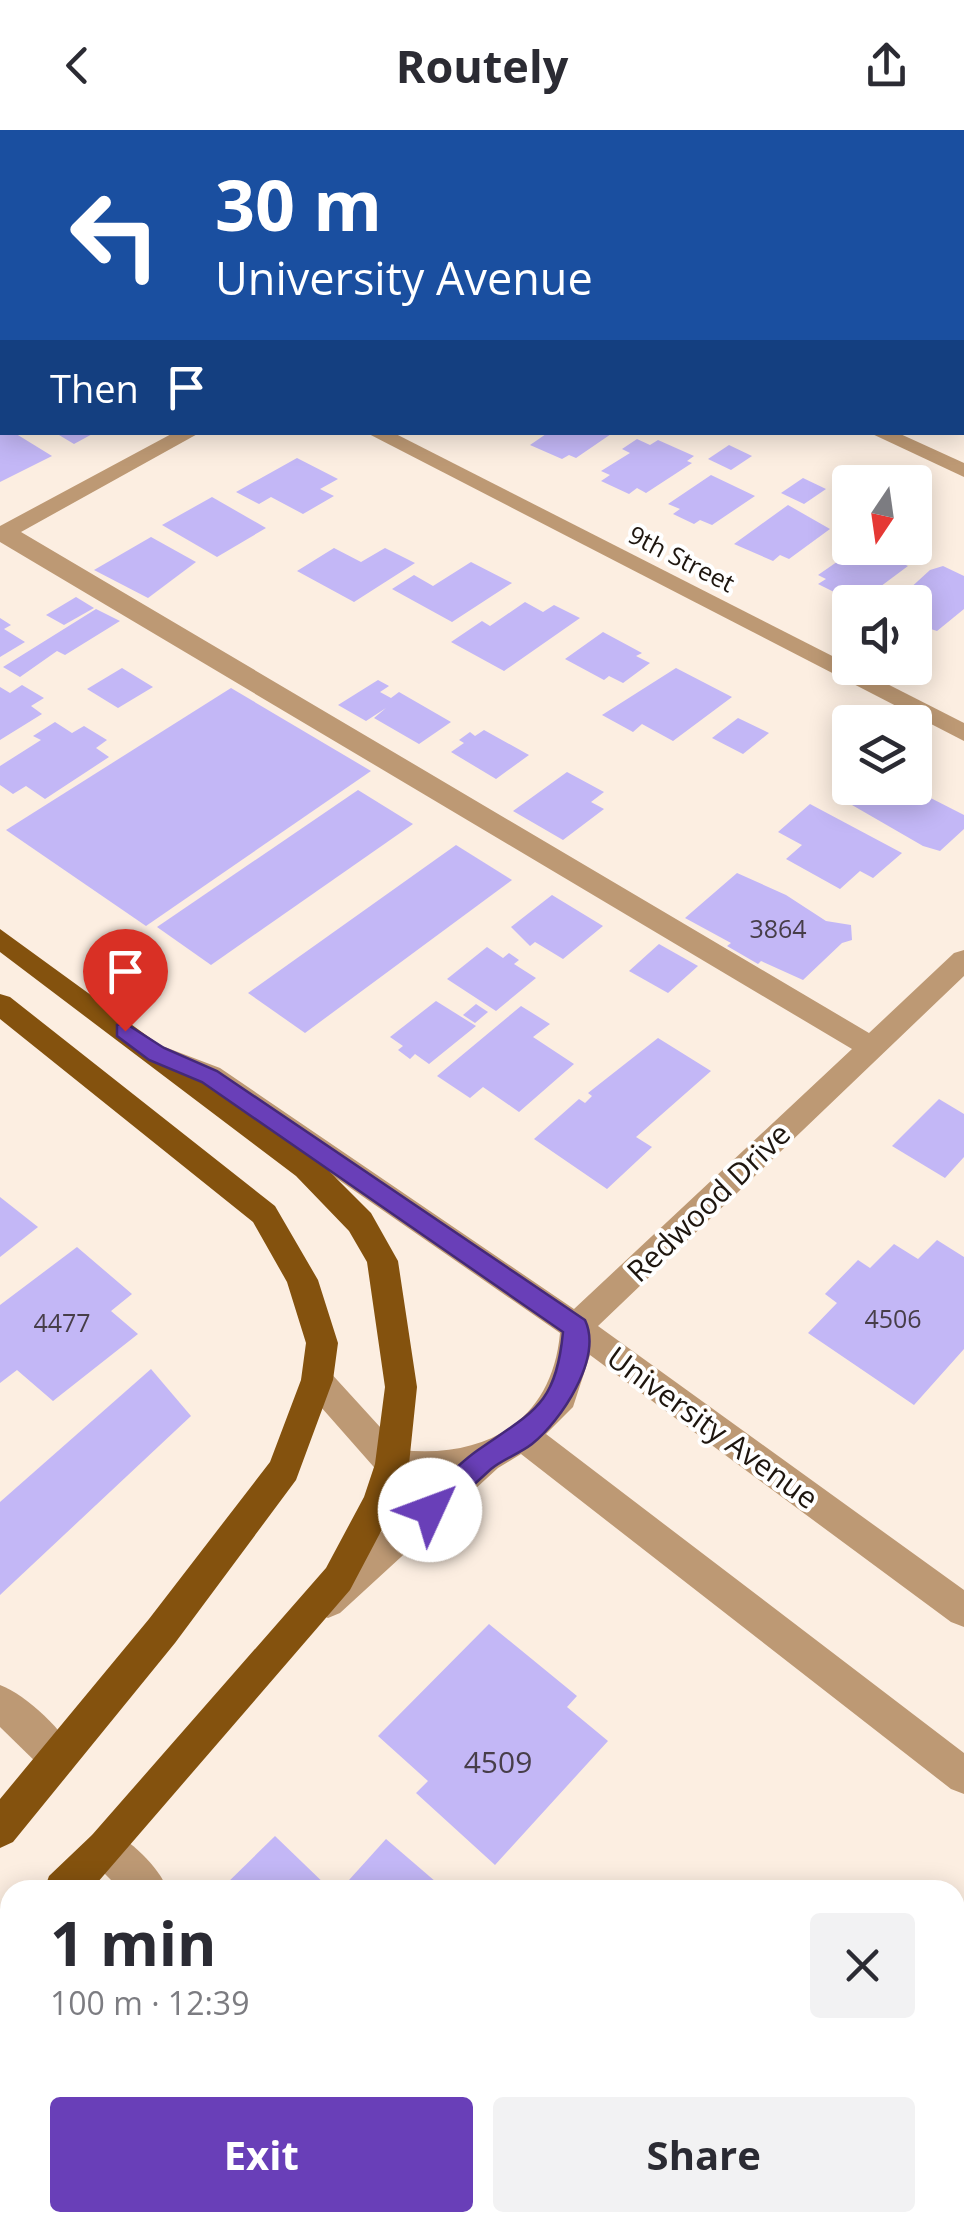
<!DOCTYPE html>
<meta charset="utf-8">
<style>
:root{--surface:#fff;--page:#f2f2f3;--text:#2b2b33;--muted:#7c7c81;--accent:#693fb8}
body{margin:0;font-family:"Open Sans",sans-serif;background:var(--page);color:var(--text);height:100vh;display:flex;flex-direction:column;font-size:38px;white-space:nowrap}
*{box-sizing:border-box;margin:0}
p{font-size:32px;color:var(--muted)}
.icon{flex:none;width:55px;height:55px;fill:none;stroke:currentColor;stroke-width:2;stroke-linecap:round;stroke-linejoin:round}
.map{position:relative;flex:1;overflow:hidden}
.panel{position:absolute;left:0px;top:1750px;width:965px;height:352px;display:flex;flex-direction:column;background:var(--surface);border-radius:30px 30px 0 0;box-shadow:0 5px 25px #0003}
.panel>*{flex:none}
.banner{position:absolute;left:0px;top:0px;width:965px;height:305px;box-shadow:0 5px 25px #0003;background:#1a4fa0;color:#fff;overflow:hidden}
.needle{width:65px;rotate:193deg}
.fabs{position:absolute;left:832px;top:335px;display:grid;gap:20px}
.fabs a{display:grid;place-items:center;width:100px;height:100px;border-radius:10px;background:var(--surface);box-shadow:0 5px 25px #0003;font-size:50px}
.pin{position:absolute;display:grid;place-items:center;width:85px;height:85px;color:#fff;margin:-102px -42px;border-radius:50% 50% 50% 0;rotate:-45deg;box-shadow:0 0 10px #0007}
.pin .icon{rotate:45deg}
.me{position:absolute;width:110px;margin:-55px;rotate:47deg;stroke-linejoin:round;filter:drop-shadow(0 0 8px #0008)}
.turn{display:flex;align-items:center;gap:35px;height:210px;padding:0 50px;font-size:45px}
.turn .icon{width:130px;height:130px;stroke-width:2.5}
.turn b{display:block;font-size:70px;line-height:85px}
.then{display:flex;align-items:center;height:95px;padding:0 50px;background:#0003;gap:20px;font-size:38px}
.round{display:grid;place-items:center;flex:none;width:105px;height:105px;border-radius:10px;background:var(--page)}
.overview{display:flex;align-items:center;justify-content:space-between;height:170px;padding:0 50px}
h1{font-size:60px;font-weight:700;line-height:75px}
.primary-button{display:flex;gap:20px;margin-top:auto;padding:20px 50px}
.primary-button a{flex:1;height:115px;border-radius:10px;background:var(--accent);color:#fff;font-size:40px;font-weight:700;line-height:115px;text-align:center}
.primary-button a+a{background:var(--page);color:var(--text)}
header{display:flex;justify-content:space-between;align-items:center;height:130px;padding:0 50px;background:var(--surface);font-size:45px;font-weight:700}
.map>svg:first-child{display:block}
</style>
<header><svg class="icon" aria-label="back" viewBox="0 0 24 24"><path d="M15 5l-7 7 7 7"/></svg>Routely<svg class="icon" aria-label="share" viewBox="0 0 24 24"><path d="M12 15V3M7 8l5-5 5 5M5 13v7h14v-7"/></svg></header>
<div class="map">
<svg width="964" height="2102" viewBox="0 0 964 2102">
<rect width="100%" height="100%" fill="#fceee1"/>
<g fill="#c3b7f6">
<path d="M0 302H13L52 326 0 352Z"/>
<path d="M54 302H96L74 314Z"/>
<path d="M549 302H614L576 328 569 325 562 329 530 315Z"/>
<path d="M637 309 650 315 658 310 694 326 687 331 692 333 646 363 637 358 629 364 601 351 610 345 601 341 630 323 622 319Z"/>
<path d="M729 315 752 326 731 340 708 329Z"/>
<path d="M297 328 338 349 320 359 334 366 303 384 271 367 259 374 236 362Z"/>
<path d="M711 345 755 366 712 395 700 390 694 394 673 384 680 379 668 374Z"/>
<path d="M803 348 826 359 804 374 781 363Z"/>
<path d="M212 367 266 398 217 427 162 395Z"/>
<path d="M788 375 830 399 789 429 780 425 773 431 734 414Z"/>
<path d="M151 407 196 432 148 468 94 440Z"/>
<path d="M334 418 361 432 385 418 415 433 354 472 297 441Z"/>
<path d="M857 418H869L908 436 865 468 857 464 850 470 818 454 826 449 818 445Z"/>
<path d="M471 432 512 453 452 492 392 459 414 445 433 456Z"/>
<path d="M943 436 964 446V479L937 501 915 494V472H895L930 440Z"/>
<path d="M76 467 94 478 64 495 46 485Z"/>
<path d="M525 472 543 482 554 475 580 488 504 541 451 512 482 491 490 496Z"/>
<path d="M96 479 120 491 65 525 57 521 20 547 3 537Z"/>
<path d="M0 488 11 495 4 499 25 512 0 527Z"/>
<path d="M603 502 642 523 636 526 650 533 623 553 609 546 604 550 565 529Z"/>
<path d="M122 538 153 557 118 578 87 559Z"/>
<path d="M676 538 732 567 673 611 642 594 633 602 602 585Z"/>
<path d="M378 550 389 556 380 562 391 568 399 562 451 592 419 614 374 588 386 578 366 591 338 575Z"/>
<path d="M22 555 44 568 31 576 42 584 0 610V557L10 563Z"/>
<path d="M231 558 371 641 146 796 6 700Z"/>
<path d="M738 588 769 603 743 624 712 608Z"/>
<path d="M55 592 72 603 84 596 107 610 96 618 109 627 45 669 26 656 13 664 0 655V636L41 610 33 606Z"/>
<path d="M484 600 529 625 496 649 451 622 464 613 459 610 470 602 475 606Z"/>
<path d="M567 642 604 662 591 672 604 679 563 710 513 681Z"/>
<path d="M850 650V658H911L964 685V699L940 721 923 716 833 664Z"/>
<path d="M358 660 413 694 211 835 157 797Z"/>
<path d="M810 674 902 723 873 748 860 741 840 759 786 729 802 715 778 702Z"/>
<path d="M456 715 512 750 305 903 248 863Z"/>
<path d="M737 743 786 765 826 791 851 795 852 810 842 813 803 850 761 831 758 834 727 816 731 813 685 788Z"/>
<path d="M552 765 603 796 563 829 535 812 530 816 511 797Z"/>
<path d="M659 814 698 836 668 863 629 841Z"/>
<path d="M487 817 503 828 509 823 519 830 514 834 536 848 496 881 447 849Z"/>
<path d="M436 871 476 896 429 934 415 924 410 929 398 920 403 916 390 907Z"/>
<path d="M476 874 488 882 475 893 463 885Z"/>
<path d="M521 876 550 894 533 907 574 934 519 982 483 957 470 968 437 946Z"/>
<path d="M658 908 711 941 636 1007 652 1017 607 1059 534 1009 579 969 585 973 592 966 588 963Z"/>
<path d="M939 969 964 984V1027L945 1048 892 1016Z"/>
<path d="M0 1067 38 1097 0 1127Z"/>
<path d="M937 1110 964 1127V1219L914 1275 808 1203 837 1173 825 1164 858 1130 870 1138 894 1114 918 1129Z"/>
<path d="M77 1117 132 1164 111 1181 138 1204 53 1271 17 1240 0 1253V1175Z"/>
<path d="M151 1239 191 1286 0 1465V1372Z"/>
<path d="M489 1494 577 1566 567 1577 608 1611 495 1735 416 1663 428 1651 378 1606Z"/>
<path d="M275 1706 331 1760H220Z"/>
<path d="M386 1709 436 1752 429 1760H340Z"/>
<path d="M955 1878 964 1886V1901L955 1914Z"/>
<path d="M964 2012V2053L955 2045V2025Z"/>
<path d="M54 2092H168L169 2102H21Z"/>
<path d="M238 2092H291L283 2102H246Z"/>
<path d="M718 2092H833L826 2102H728Z"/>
</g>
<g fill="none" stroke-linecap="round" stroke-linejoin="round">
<g fill="#bd9974" fill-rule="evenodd">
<path d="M171 0H192L193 2H172Z"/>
<path d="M600 0H622L623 2H601Z"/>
<rect x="0" y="110" width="2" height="12"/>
<rect x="962" y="129" width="2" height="12"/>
<path d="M175 302H201L21 402 869 903 954 823 964 820V846L598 1196 964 1460V1497L951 1492 590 1225 573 1277 546 1304 964 1623V1664L951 1659 521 1324 498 1338 340 1483 328 1488 316 1483 310 1472 316 1461 435 1353 380 1344 306 1260 301 1250 306 1240 317 1236 328 1240 401 1320C485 1329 552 1292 560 1203L200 954 147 931 143 924 147 917 157 914 220 938 574 1179 852 919 0 412V396Z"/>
<path d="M365 302H392L964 593V611Z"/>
<path d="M868 302H896L964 333V347Z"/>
<path d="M0 1555C27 1565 65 1602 77 1628L71 1641 58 1646 45 1641 0 1597Z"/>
<path d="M106 1699C130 1709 158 1736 168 1760H121L92 1731 87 1718 92 1705Z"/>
<path d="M469 2092H518L522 2102H473Z"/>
</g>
<g fill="#84520e" fill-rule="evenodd">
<path d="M0 799 318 1030 371 1083 398 1131 417 1257 409 1334 397 1371 350 1460 91 1760H44L49 1746 92 1705 326 1438 364 1367 375 1334 385 1257 367 1132 349 1101 296 1046 0 822Z"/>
<path d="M0 864 10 867 275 1076 318 1150 338 1213 333 1250 296 1350 175 1513 13 1712 0 1718V1669L149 1489 270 1332 301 1250 306 1213 287 1152 253 1092 0 889Z"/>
<path d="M10 1793V1838L0 1842V1797Z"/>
</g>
</g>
<path fill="#693fb8" stroke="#442978" stroke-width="2.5" d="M125 893 164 918 217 941 585 1190C603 1228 561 1291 532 1314 519 1324 503 1329 491 1339 473 1355 456 1371 439 1388H421L417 1380 421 1371C439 1354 458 1334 478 1320 534 1281 556 1275 563 1202L202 952 149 930 117 906V895Z"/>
<g text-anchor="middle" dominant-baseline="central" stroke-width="8" stroke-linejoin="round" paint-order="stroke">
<g font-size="25" fill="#1e160f" stroke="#fff">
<text transform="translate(682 428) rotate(27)">9th Street</text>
</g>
<g font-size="25" fill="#473e49">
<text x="778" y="798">3864</text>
<text x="893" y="1188">4506</text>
<text x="62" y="1192">4477</text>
</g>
<g font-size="30" fill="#1e160f" stroke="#fff">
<text transform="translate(708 1072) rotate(-44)">Redwood Drive</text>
<text transform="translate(713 1297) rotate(36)">University Avenue</text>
</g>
<g font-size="30" fill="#473e49">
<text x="498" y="1631">4509</text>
</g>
</g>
</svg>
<div class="fabs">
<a><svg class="needle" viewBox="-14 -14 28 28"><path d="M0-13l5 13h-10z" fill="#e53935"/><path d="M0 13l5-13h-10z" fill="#7c7c81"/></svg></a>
<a><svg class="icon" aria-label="sound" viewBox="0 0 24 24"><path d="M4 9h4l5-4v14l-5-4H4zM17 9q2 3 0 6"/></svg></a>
<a><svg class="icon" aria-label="layers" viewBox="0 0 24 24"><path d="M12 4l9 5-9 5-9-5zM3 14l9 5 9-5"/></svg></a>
</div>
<div class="pin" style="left:125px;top:901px;background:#d93025"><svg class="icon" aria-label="arrive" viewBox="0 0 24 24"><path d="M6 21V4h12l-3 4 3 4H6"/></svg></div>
<svg class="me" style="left:430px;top:1380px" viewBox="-20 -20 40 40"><circle r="19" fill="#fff"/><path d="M0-13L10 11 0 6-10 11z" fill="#693fb8"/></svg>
<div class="banner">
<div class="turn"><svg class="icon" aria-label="left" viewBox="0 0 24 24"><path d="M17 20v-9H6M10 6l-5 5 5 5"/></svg><div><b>30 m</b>University Avenue</div></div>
<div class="then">Then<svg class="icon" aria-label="arrive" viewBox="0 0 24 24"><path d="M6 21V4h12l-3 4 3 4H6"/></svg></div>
</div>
<section class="panel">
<div class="overview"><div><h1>1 min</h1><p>100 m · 12:39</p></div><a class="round"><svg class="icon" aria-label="close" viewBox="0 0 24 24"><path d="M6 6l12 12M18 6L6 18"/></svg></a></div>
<div class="primary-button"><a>Exit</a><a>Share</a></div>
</section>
</div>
